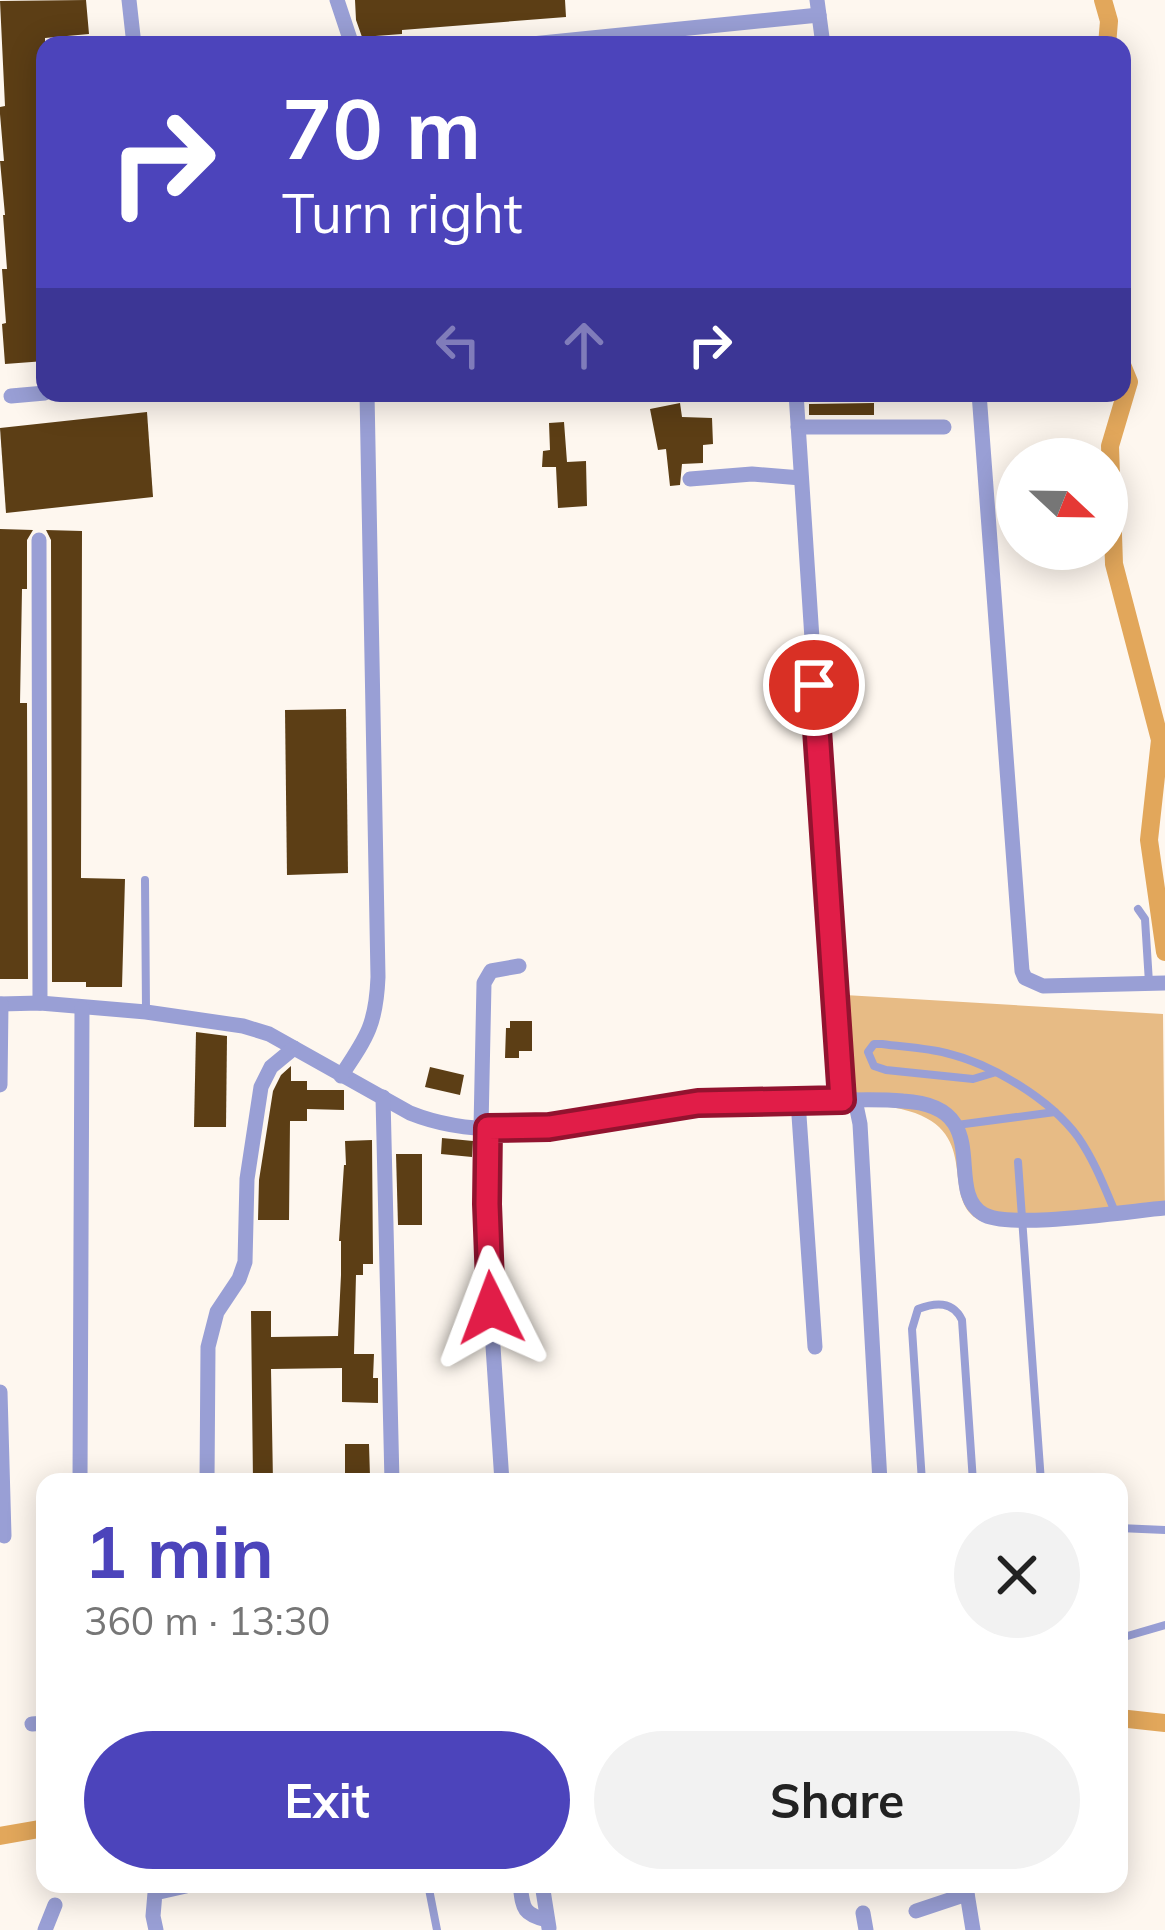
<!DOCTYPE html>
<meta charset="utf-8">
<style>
:root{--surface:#fff;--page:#f2f2f2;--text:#222;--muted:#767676;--accent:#4c44bb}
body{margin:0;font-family:Mulish,sans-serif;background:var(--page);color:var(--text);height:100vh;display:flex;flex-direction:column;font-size:45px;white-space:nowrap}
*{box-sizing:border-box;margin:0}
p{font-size:39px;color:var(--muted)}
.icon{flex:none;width:66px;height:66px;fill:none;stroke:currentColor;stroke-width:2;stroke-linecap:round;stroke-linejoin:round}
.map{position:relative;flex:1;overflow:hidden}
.side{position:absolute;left:36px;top:1473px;width:1092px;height:420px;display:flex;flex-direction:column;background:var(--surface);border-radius:24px;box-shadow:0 6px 30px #0003}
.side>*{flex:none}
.banner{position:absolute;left:36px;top:36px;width:1095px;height:366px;border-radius:24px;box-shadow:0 6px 30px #0003;background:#4c44bb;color:#fff;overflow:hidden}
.needle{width:78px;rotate:112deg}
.buttons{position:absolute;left:996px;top:438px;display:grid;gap:24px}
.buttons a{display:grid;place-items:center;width:132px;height:132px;border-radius:50%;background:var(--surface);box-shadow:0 6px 30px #0003;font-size:60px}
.pin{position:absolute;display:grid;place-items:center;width:102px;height:102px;color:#fff;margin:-51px;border:6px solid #fff;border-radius:50%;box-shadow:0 3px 12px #0007}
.me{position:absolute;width:132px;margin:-66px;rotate:357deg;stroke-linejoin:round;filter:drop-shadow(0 0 9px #0008)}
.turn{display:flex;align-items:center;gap:42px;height:252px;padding:0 48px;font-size:54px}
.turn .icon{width:156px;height:156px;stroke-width:2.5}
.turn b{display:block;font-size:84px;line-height:102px}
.lanes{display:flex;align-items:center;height:114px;padding:0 48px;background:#0003;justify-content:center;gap:60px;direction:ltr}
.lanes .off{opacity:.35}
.round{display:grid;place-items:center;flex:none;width:126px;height:126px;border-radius:63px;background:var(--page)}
.headline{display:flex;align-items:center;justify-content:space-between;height:204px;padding:0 48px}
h1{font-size:72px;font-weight:700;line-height:90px;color:var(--accent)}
.primary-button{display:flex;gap:24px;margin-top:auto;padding:24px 48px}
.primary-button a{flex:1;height:138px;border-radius:72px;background:var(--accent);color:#fff;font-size:48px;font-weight:700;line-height:138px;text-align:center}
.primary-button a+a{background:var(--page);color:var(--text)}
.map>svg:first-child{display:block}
</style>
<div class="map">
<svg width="1165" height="1930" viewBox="0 0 1165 1930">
<rect width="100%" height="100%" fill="#fef7ef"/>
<path fill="#e7bb85" d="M828 994 1163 1014 1165 1209 995 1225C989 1223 983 1222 977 1219 939 1194 984 1128 901 1109 880 1104 855 1107 833 1107Z"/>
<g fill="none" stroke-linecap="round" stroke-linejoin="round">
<g stroke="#e2a75b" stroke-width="18">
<path d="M1103 0 1109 21 1107 45"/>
<path d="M1122 365 1129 382 1110 446 1114 564 1160 740 1149 840 1165 952"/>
<path d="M1119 1718 1165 1723"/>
<path d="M0 1836 45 1828"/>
</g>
</g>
<g fill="#5c3e15">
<path d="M86 0 89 34 45 38V361L5 364 2 324 6 323 2 269H7L3 215H5L0 161H4L0 114V107L5 106 0 1Z"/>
<path d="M355 0H565L566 17 402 30V34L362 37 356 20Z"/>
<path d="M680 403 682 417 712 418 713 444 703 445V463L682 464 680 485 670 486 666 449 658 450 650 409Z"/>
<path d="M874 403V415H809V404Z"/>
<path d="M147 412 153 497 6 513 0 428Z"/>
<path d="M564 422 567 462 586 461 587 506 558 508 556 467H542L543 451 550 450 549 423Z"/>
<path d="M0 529 33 530 27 540V589H22L20 703H27L28 979H0Z"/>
<path d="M46 530 82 531 81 878 125 879 122 987H86V982H52L51 540Z"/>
<path d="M346 709 348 873 287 875 285 710Z"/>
<path d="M510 1021H532V1051H519V1058H505L506 1028H510Z"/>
<path d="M196 1032 227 1036 226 1127H194Z"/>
<path d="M291 1066V1081H307V1090H344V1110L307 1109V1121H290L289 1220H258L259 1180 273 1091 281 1075Z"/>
<path d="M430 1067 464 1075 460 1095 425 1087Z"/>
<path d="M442 1138 473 1141 472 1157 441 1154Z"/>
<path d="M372 1140 373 1264H363V1275H356L354 1354H374L373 1378H378V1403L342 1402V1368L271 1369 273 1482H253L251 1311H271V1337L338 1336 341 1275V1241H339L344 1165H346L345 1141Z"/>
<path d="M396 1154H422V1225H398Z"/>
<path d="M345 1444H369L370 1477H345Z"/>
</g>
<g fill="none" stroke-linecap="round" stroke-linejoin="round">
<g stroke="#999fd5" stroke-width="8">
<path d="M145 880 146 1011"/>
<path d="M1138 909 1145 919 1149 983"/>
<path d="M993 1073 973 1079 886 1070 874 1066 868 1052 874 1044H882C903 1047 926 1048 946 1053 992 1064 1050 1099 1078 1137 1094 1160 1104 1186 1115 1212"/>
<path d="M957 1125 1055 1112"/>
<path d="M1018 1162 1041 1482"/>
<path d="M922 1482 912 1329 918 1309C936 1302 953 1301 962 1320L973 1482"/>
<path d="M1119 1528 1165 1530"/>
<path d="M1119 1641 1124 1637 1165 1625"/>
<path d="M428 1884 437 1930"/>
</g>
<g stroke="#999fd5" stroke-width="15">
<path d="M129 0 134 45"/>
<path d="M337 0 352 45"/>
<path d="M817 0 823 45"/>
<path d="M522 45 819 15"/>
<path d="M796 393 842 1100"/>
<path d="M979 393 1022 971 1025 978 1043 986 1165 983"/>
<path d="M11 396 45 393"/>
<path d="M798 427H944"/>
<path d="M690 479 752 474 801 478"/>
<path d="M39 540 40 1003"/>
<path d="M0 1004 40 1003 146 1012 243 1026 269 1034 410 1113C505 1151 604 1111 701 1103 734 1100 768 1102 802 1101 835 1101 869 1098 903 1101 997 1106 942 1189 983 1214 1008 1230 1130 1211 1165 1208"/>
<path d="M341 1076C367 1037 376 1025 378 977L367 393"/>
<path d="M0 1085 1 1004"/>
<path d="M383 1097 392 1482"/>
<path d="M855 1100 860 1124 880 1482"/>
<path d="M798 1101 815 1347"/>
<path d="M481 1128 484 983 491 971 519 966"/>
<path d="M488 1128V1271L502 1482"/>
<path d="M0 1392 4 1536"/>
<path d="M80 1482 82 1008"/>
<path d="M207 1482 208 1347 217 1312 239 1279 245 1262 247 1179 261 1087 271 1067 294 1048"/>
<path d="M32 1724 45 1723"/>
<path d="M520 1884C523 1908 522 1914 547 1920"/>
<path d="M542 1884 549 1928"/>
<path d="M966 1887 973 1930"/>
<path d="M916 1911 967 1894"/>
<path d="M863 1913 866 1930"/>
<path d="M45 1930 55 1905"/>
<path d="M156 1930 153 1916 155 1893 186 1886"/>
</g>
</g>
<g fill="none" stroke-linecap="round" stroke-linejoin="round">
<defs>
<path id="route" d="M491 1308 487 1204 488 1128 549 1127 698 1103 842 1100 814 685"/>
</defs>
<use href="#route" stroke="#92132f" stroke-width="30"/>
<use href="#route" stroke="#e11d48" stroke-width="21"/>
</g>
</svg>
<div class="buttons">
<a><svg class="needle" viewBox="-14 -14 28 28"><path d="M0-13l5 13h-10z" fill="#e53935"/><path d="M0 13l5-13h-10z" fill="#767676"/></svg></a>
</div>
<div class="pin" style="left:814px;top:685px;background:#d93025"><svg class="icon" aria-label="arrive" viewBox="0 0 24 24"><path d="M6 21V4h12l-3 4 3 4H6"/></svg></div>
<svg class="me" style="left:491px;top:1308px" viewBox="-20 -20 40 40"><path d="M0-17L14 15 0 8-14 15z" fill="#e11d48" stroke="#fff" stroke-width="4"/></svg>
<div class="banner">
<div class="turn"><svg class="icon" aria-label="right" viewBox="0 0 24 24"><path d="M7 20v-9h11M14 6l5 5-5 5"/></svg><div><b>70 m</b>Turn right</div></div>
<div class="lanes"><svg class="icon off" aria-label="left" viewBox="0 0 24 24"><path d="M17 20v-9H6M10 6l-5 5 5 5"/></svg><svg class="icon off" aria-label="ahead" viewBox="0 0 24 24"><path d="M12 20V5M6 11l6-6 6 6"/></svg><svg class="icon" aria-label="right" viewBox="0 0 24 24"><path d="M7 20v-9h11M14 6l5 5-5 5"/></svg></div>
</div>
<section class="side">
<div class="headline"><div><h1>1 min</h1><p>360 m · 13:30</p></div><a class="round"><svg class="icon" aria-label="close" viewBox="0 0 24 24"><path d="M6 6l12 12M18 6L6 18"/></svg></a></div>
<div class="primary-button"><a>Exit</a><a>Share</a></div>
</section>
</div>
